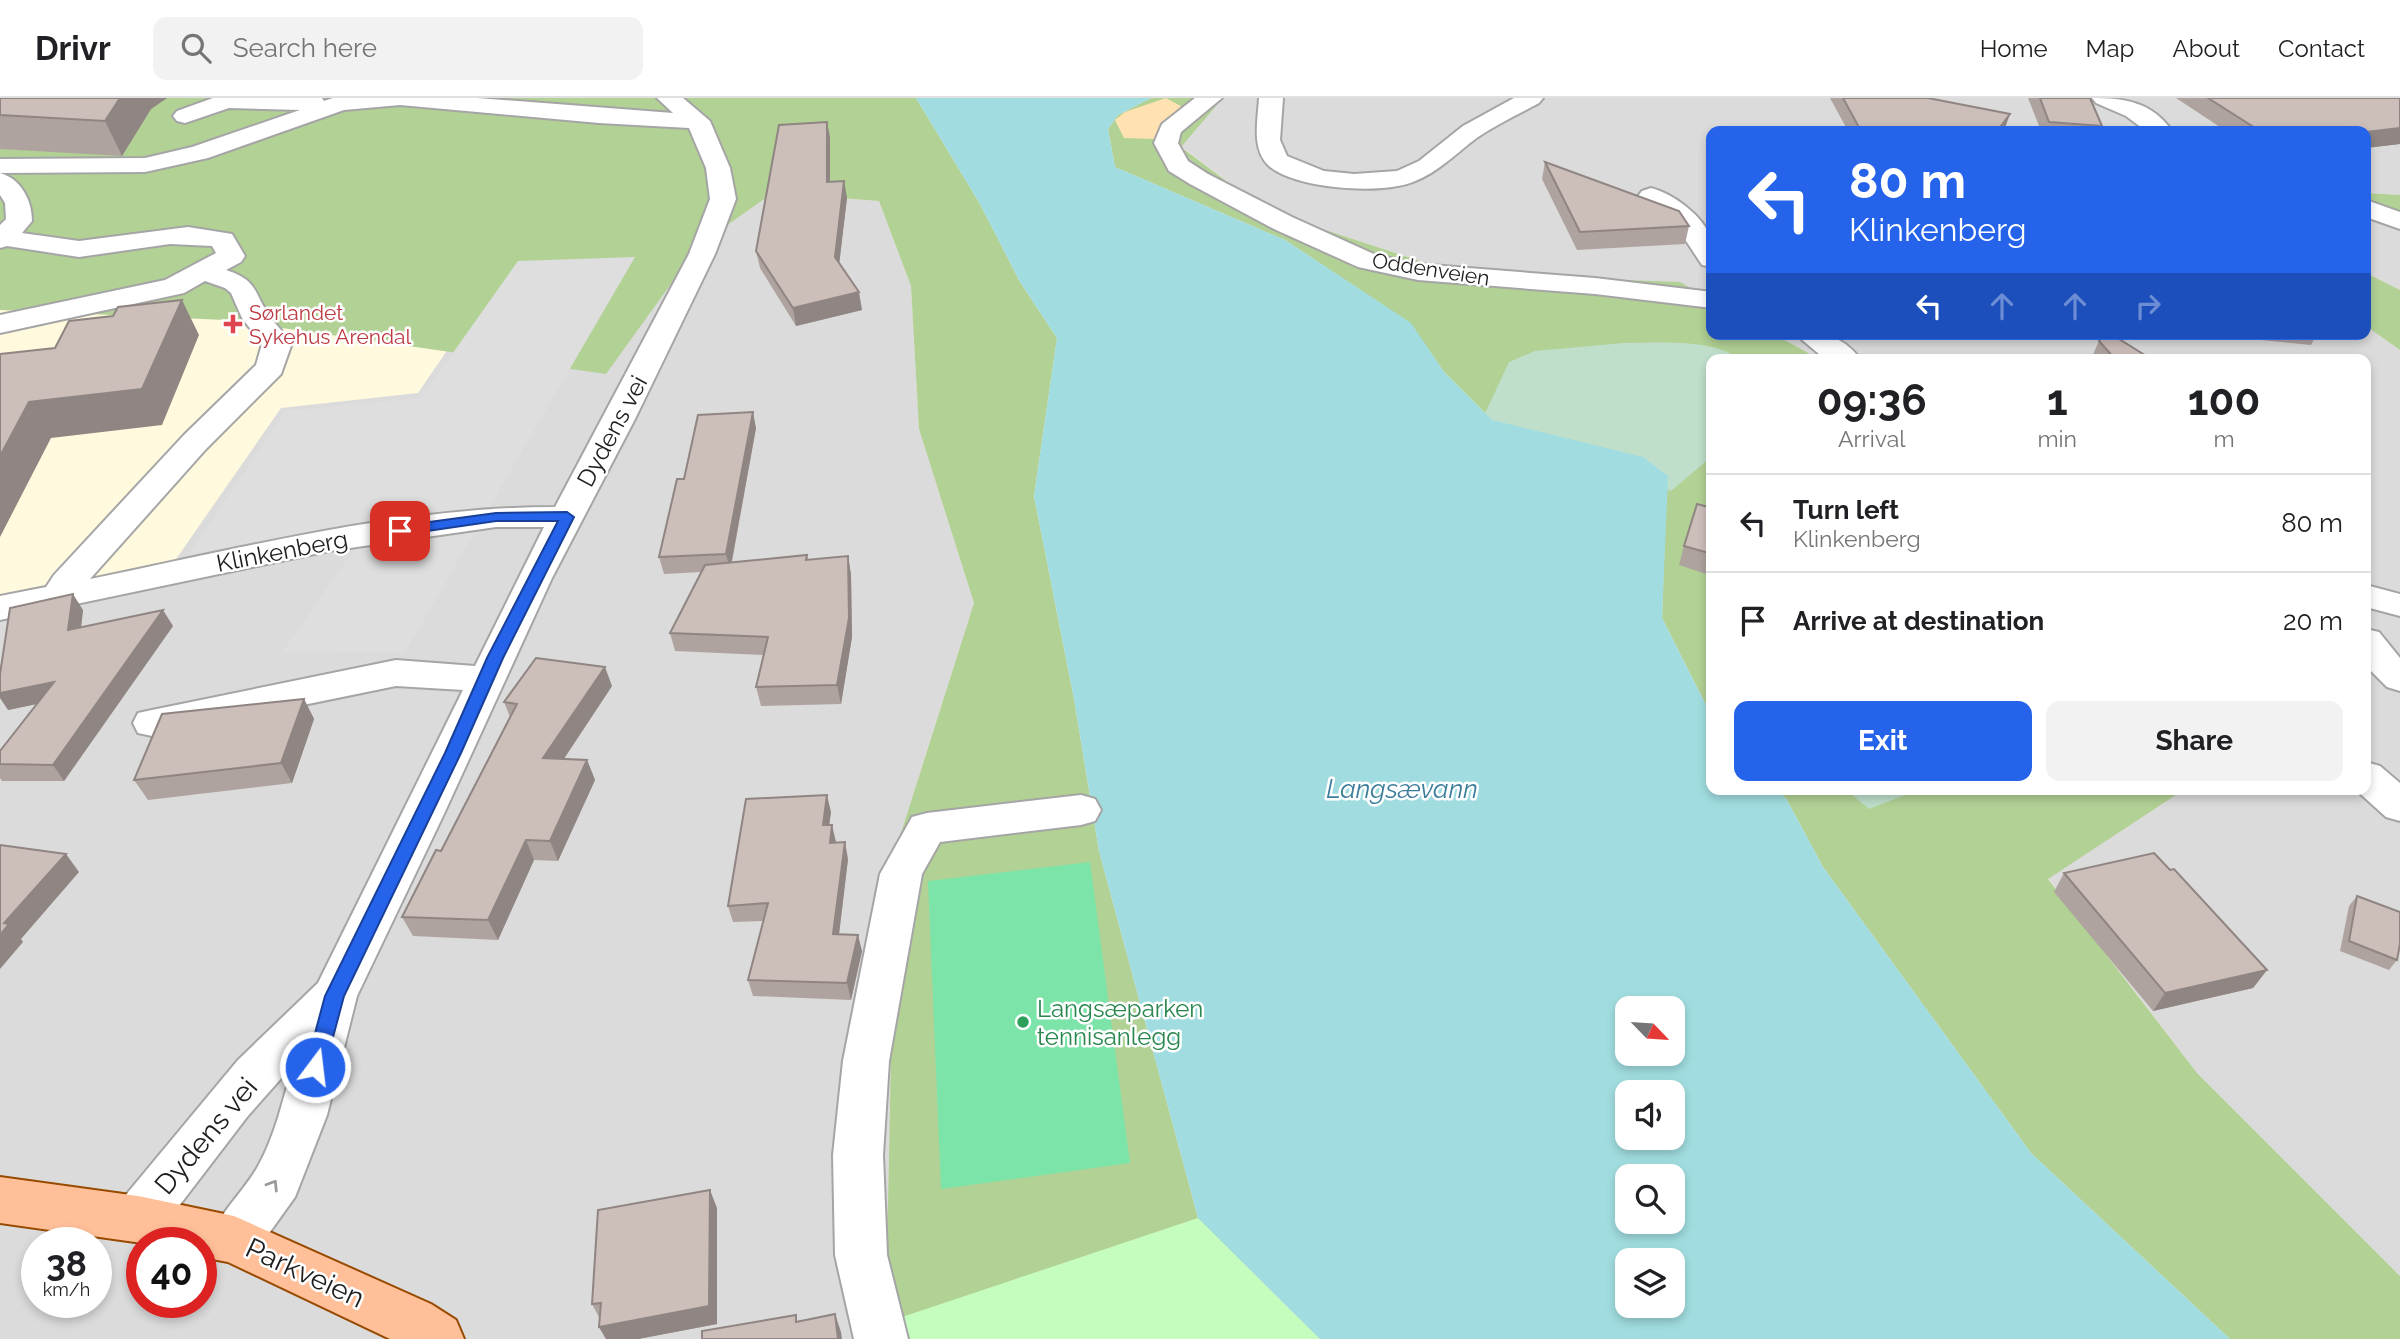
<!DOCTYPE html>
<meta charset="utf-8">
<style>
:root{--surface:#fff;--page:#f2f2f2;--text:#202124;--muted:#757577;--line:#e0e0e0;--accent:#2563eb}
body{margin:0;font-family:Raleway,sans-serif;background:var(--page);color:var(--text);height:100vh;display:flex;flex-direction:column;font-size:26px;white-space:nowrap}
*{box-sizing:border-box;margin:0}
p{font-size:23px;color:var(--muted)}
.icon{flex:none;width:38px;height:38px;fill:none;stroke:currentColor;stroke-width:2;stroke-linecap:round;stroke-linejoin:round}
.map{position:relative;flex:1;overflow:hidden}
.sheet{position:absolute;left:1706px;top:256px;width:665px;height:441px;display:flex;flex-direction:column;background:var(--surface);border-radius:14px;box-shadow:0 4px 10px #0003}
.sheet>*{flex:none}
.guide{position:absolute;left:1706px;top:28px;width:665px;height:214px;border-radius:14px;box-shadow:0 4px 10px #0003;background:#2563eb;color:#fff;overflow:hidden}
.needle{width:46px;rotate:115deg}
.tools{position:absolute;left:1615px;top:898px;display:grid;gap:14px}
.tools a{display:grid;place-items:center;width:70px;height:70px;border-radius:14px;background:var(--surface);box-shadow:0 4px 10px #0003;font-size:35px}
.speed{position:absolute;left:21px;top:1129px;display:flex;gap:14px;font-size:35px;font-weight:700;text-align:center}
.speed>*{display:grid;place-content:center;width:91px;height:91px;border-radius:50%;background:var(--surface);box-shadow:0 4px 10px #0003;line-height:1}
.speed small{font-size:18px;font-weight:400}
.speed .limit{border:10px solid #d22;background:#fff;color:#111}
.pin{position:absolute;display:grid;place-items:center;width:60px;height:60px;color:#fff;margin:-30px;border-radius:14px;box-shadow:0 4px 10px #0006}
.me{position:absolute;width:77px;margin:-38px;rotate:15deg;stroke-linejoin:round;filter:drop-shadow(0 0 5px #0008)}
.turn{display:flex;align-items:center;gap:24px;height:147px;padding:0 28px;font-size:32px}
.turn .icon{width:91px;height:91px;stroke-width:2.5}
.turn b{display:block;font-size:49px;line-height:60px}
.lanes{display:flex;align-items:center;height:66px;padding:0 28px;background:#0003;justify-content:center;gap:35px;direction:ltr}
.lanes .off{opacity:.35}
.eta{display:flex;justify-content:space-evenly;align-items:center;height:119px;text-align:center}
.eta b{font-size:42px;font-weight:700;line-height:49px}
.action{display:flex;gap:14px;margin-top:auto;padding:14px 28px}
.action a{flex:1;height:80px;border-radius:14px;background:var(--accent);color:#fff;font-size:28px;font-weight:700;line-height:80px;text-align:center}
.action a+a{background:var(--page);color:var(--text)}
ul{padding:0;list-style:none}
li{display:flex;align-items:center;gap:21px;height:98px;padding:0 28px;border-top:2px solid var(--line)}
li div{flex:1}
li b{display:block;font-size:26px}
li em{font-style:normal}
header{display:flex;align-items:center;gap:42px;box-sizing:border-box;height:98px;padding:0 35px;background:var(--surface);border-bottom:2px solid var(--line)}
header strong{font-size:33px}
nav{display:flex;gap:38px;margin-inline-start:auto;font-size:24px}
.search{width:490px;height:63px;background:var(--page);display:flex;align-items:center;gap:18px;box-sizing:border-box;padding:0 24px;border-radius:14px;color:var(--muted);font-size:26px}
.map>svg:first-child{display:block}
</style>
<header>
<strong>Drivr</strong>
<div class="search"><svg class="icon" aria-label="search" viewBox="0 0 24 24"><circle cx="10" cy="10" r="6"/><path d="M15 15l6 6"/></svg>Search here</div>
<nav><a>Home</a><a>Map</a><a>About</a><a>Contact</a></nav>
</header>
<div class="map">
<svg width="2400" height="1241" viewBox="0 0 2400 1241">
<rect width="100%" height="100%" fill="#f0e9e3"/>
<g fill="#dcdbdb" fill-rule="evenodd">
<path d="M1223 0H2400V97L2366 95V33H1712L1711 202 1459 176 1265 112 1181 48Z"/>
<path d="M773 95 879 103 911 188 919 331 974 505 895 754 888 1106 881 1241H0V212L699 147ZM37 1144H96V1204H37ZM142 1144H201V1204H142Z"/>
<path d="M2366 120 2400 132V192L2366 175Z"/>
<path d="M2366 228 2400 252V1178L2197 975 2048 780 2185 691H2366V261H1819L1774 236H2366Z"/>
</g>
<path fill="#fff9dd" d="M0 0 512 157 418 295 281 310 167 474 0 509Z"/>
<g fill="#b2d195">
<path d="M0 0H916L980 106 1020 184 1057 240 1034 398 1074 601 1099 753 1198 1120 1320 1241H881L888 1106 895 754 974 505 919 331 911 188 879 103 773 95 699 147 606 276 225 222 0 212Z"/>
<path d="M1151 0H1223L1181 49 1265 112 1459 176 1680 184 1711 202 1712 236H1774L1819 261H1712L1711 617 1662 520 1667 378 1492 322 1444 274 1410 225 1285 142 1115 69 1108 31 1118 17Z"/>
<path d="M2366 95 2400 97V132L2366 120Z"/>
<path d="M2366 175 2400 192V252L2366 228Z"/>
<path d="M1777 691H2185L2048 781 2197 975 2400 1178V1241H2230L2031 1055 1823 769 1787 702Z"/>
</g>
<g fill="#bfdfca">
<path d="M1624 245C1657 245 1713 240 1739 261H1712L1711 359 1671 393 1620 379 1482 322 1509 264 1535 253Z"/>
<path d="M1845 691H1921L1869 711Z"/>
</g>
<path fill="#ffe1b2" d="M1166 0 1186 11 1156 41 1124 40 1115 22 1125 14Z"/>
<path fill="#c4fdbd" d="M1198 1120 1320 1241H909L899 1220Z"/>
<path fill="#7ce4a9" d="M1090 764 1130 1065 941 1091 928 783Z"/>
<path fill="#dedede" d="M635 159 405 554 282 555 371 427 187 460 285 313 421 300 518 163Z"/>
<path fill="#a1dde0" fill-rule="evenodd" d="M916 0H1151L1118 17 1108 31 1115 69 1285 142 1411 225 1444 274 1492 322 1643 359 1668 378 1662 520 1711 617 1712 691H1777L1787 702 1823 769 2031 1055 2230 1241H1320L1198 1120 1099 753 1074 601 1034 398 1057 240 1020 184 980 106ZM1628 910H1673V956H1628ZM1628 994H1673V1040H1628ZM1628 1078H1673V1124H1628ZM1628 1162H1673V1208H1628Z"/>
<g fill="none" stroke-linecap="round" stroke-linejoin="round">
<defs>
<g id="minor">
<path d="M213 0H322L324 3 333 0H477L673 15 657 0H683L710 23 730 70 736 101 715 156 635 321 552 480 443 718 357 898 327 1017 295 1099 252 1159 234 1166 216 1159 208 1142C220 1115 242 1095 257 1070 275 1039 283 1001 293 967L247 1019 156 1138 138 1144 120 1138 113 1121 120 1104 238 962 318 885 463 592 396 588 152 638 138 635 133 625 138 615 152 612 396 562 475 568 544 429H496L329 453 0 522V498L46 489 54 477 184 337 256 267 262 246 242 220 231 195 225 190 205 183 184 195 0 235V217L165 182 216 155 212 148 170 146 79 159 7 148 0 150V127L6 121 5 105 0 97V75C21 81 32 102 32 123L22 135 79 143 188 129 232 136 245 158 241 164 226 172C259 183 253 194 270 219 277 228 285 236 292 245L281 276 206 351 90 481C242 450 399 409 555 409L689 156 710 101 706 70 689 30 599 25 400 7 344 12 208 60 145 74 0 75V61L145 60 192 49 300 12 229 10 185 25 177 23 173 18 177 13Z"/>
<path d="M1195 0H1222L1181 34 1178 45 1188 63 1208 76 1292 119 1376 157 1418 166 1595 180 1712 194V210L1595 196 1418 182 1358 169 1274 131 1190 86 1169 73 1154 45 1162 26Z"/>
<path d="M1259 0H1283L1280 42 1287 58 1324 73 1354 76 1397 73 1419 63 1463 28 1514 0H1543L1539 5C1519 16 1497 26 1478 39 1456 55 1439 74 1413 84 1381 97 1293 91 1268 67 1251 50 1258 21 1259 0Z"/>
<path d="M2092 0C2125 0 2152 4 2172 33H2146L2126 18 2096 5Z"/>
<path d="M1651 90C1674 96 1703 118 1711 140 1714 148 1712 161 1712 169L1702 167 1673 123 1642 103 1638 98 1642 93Z"/>
<path d="M2366 102 2400 114V131L2366 119Z"/>
<path d="M1795 236C1822 236 1842 236 1860 261H1825Z"/>
<path d="M2366 487 2400 496V518L2366 509Z"/>
<path d="M2366 531 2379 534 2400 560V593L2387 589 2366 568Z"/>
<path d="M2366 664 2380 668 2400 685V723L2386 719 2355 691H2366Z"/>
<path d="M1081 697 1095 701 1101 712 1095 723 1081 727 940 744 922 776 889 963 883 1057 887 1157 908 1241H854L835 1157 833 1057 843 963 880 776 912 719 927 715Z"/>
</g>
<path id="major" d="M0 1079 138 1098 234 1118 431 1206 456 1222 464 1241H390L228 1164 201 1159V1144L142 1145 0 1125Z"/>
</defs>
<use href="#minor" stroke="#a5a5a5" stroke-width="4"/>
<use href="#major" stroke="#984a00" stroke-width="4"/>
<use href="#minor" fill="#fff" fill-rule="evenodd"/>
<use href="#major" fill="#ffc099" fill-rule="evenodd"/>
</g>
<g fill="#afa39f">
<path d="M0 0H167L151 11 122 58 0 51Z"/>
<path d="M1830 0H1928L2005 32 2004 33H1848Z"/>
<path d="M2028 0H2090L2102 28 2100 33H2041Z"/>
<path d="M2176 0H2399L2400 1V46L2366 50V33H2226Z"/>
<path d="M827 24 830 40V84L844 83 847 100 839 165 862 212 796 228 760 170 756 153Z"/>
<path d="M1545 64 1689 128 1685 146 1577 152 1542 81Z"/>
<path d="M2202 236H2317L2311 247Z"/>
<path d="M2099 243 2151 261H2091Z"/>
<path d="M756 330 732 464 807 457 808 462 848 458 851 477 852 539 841 606 761 608 756 589 763 557 675 553 670 535 701 474 664 476 659 459 684 381Z"/>
<path d="M1712 410V478L1679 467 1684 448Z"/>
<path d="M83 512 81 529 173 528 64 683H2L0 680V653L37 606 8 612Z"/>
<path d="M612 588 564 661 587 662 595 682 558 763 534 762 498 842 413 838 402 819 441 753 510 619 504 604Z"/>
<path d="M304 601 314 621 292 685 148 702 134 682Z"/>
<path d="M831 714 829 727 835 745 848 761 839 836 862 853 851 902 753 898 748 882 763 823 733 824 728 808Z"/>
<path d="M2064 775 2267 872 2253 890 2153 913 2054 794Z"/>
<path d="M2357 798 2397 862 2389 872 2340 853 2349 808Z"/>
<path d="M717 1110V1226L638 1241H606L599 1229 600 1221 592 1206Z"/>
</g>
<g fill="#8f8582">
<path d="M120 0H167L151 11 122 58 105 23Z"/>
<path d="M2010 16 2004 33H1997Z"/>
<path d="M827 24 830 40V101L827 84Z"/>
<path d="M2400 30V46L2366 50V34Z"/>
<path d="M844 83 847 100 838 176 835 159Z"/>
<path d="M859 194 862 212 796 228 793 210Z"/>
<path d="M182 202 199 237 162 327 51 340 0 439V358L29 304Z"/>
<path d="M753 314 756 330 730 472 726 456Z"/>
<path d="M848 458 851 477 852 539 841 606 837 587Z"/>
<path d="M73 496 83 512 79 548 68 532Z"/>
<path d="M163 512 173 528 64 683 53 667Z"/>
<path d="M605 569 612 588 551 680 543 660Z"/>
<path d="M54 584 65 600 8 612 0 600V595Z"/>
<path d="M304 601 314 621 292 685 281 665Z"/>
<path d="M587 662 595 682 558 763 550 743Z"/>
<path d="M827 697 831 714 827 744 823 727Z"/>
<path d="M832 727 836 744 834 762 830 745Z"/>
<path d="M526 742 534 762 498 842 488 822Z"/>
<path d="M845 744 848 761 837 853 833 836Z"/>
<path d="M66 756 79 774 21 841 23 844 0 871V837L4 825Z"/>
<path d="M858 837 862 853 851 902 847 885Z"/>
<path d="M2267 872 2253 890 2153 913 2165 895Z"/>
<path d="M710 1092 717 1110V1226L638 1241H606L599 1229Z"/>
<path d="M835 1216 841 1234 842 1241H838Z"/>
</g>
<g fill="#ccbeb9" stroke="#8f8582" stroke-width="2">
<path d="M0 0H120L105 23 0 17Z"/>
<path d="M1843 0H1928L2010 16 1997 33H1861Z"/>
<path d="M2040 0H2090L2102 28 2049 24Z"/>
<path d="M2208 0H2399L2400 1V30L2366 34 2260 33Z"/>
<path d="M827 24V84L844 83 835 159 859 194 793 210 756 153 779 27Z"/>
<path d="M1545 64 1679 113 1689 128 1580 134Z"/>
<path d="M182 202 142 291 29 304 0 358V256L55 250 69 223 113 218 118 209Z"/>
<path d="M2105 236H2111L2151 261H2115L2099 243Z"/>
<path d="M753 314 726 456 659 459 677 381H684L698 317Z"/>
<path d="M1697 406 1712 410V456L1684 448Z"/>
<path d="M807 457 806 462 848 458 849 520 837 587 756 589 768 539 670 535 705 467Z"/>
<path d="M73 496 68 532 163 512 53 667 0 666V653L54 584 0 595V576L10 510Z"/>
<path d="M536 560 605 569 543 660 587 662 550 743 526 742 488 822 402 819 436 752 441 753 517 606 504 604Z"/>
<path d="M304 601 281 665 134 682 162 616Z"/>
<path d="M827 697 823 727H832L830 745 845 744 833 836 858 837 847 885 748 882 768 805 728 808 746 701Z"/>
<path d="M0 747 66 756 4 825 9 826 0 837Z"/>
<path d="M2154 755 2170 772 2174 771 2267 872 2165 895 2064 775Z"/>
<path d="M2357 798 2400 814V846L2397 862 2349 843Z"/>
<path d="M710 1092 709 1208 599 1229 601 1205 592 1206 598 1112Z"/>
<path d="M835 1216 838 1241H702V1233L796 1217V1224Z"/>
</g>
<defs><path id="oneway-chevron" d="M-2-3.5L2.5 0L-2 3.5" fill="none" stroke-width="1.6" stroke-linecap="round" stroke-linejoin="round" transform="scale(1.75)"/></defs>
<use stroke="#9a9a9a" href="#oneway-chevron" transform="translate(273 1087) rotate(-58)"/>
<path fill="#2563eb" stroke="#184099" stroke-width="2" d="M567 414 574 419 503 560 461 655 344 898 325 969 322 975 315 977 308 975 306 969 325 898 445 655 487 560 558 423H496L400 437 393 433 400 428 496 415Z"/>
<path fill="#e0444e" stroke="#fff" stroke-width="2.5" d="M229.5 215.5h7v7h7v7h-7v7h-7v-7h-7v-7h7z"/>
<circle fill="#2e9e5b" stroke="#fff" stroke-width="2.5" cx="1023" cy="924" r="7"/>
<g text-anchor="middle" dominant-baseline="central" stroke-width="5" stroke-linejoin="round" paint-order="stroke">
<g font-size="21" fill="#1e1e1e" stroke="#fff">
<text transform="translate(1431 171) rotate(9)">Oddenveien</text>
</g>
<g font-size="21" fill="#be3a42" stroke="#fff" text-anchor="start">
<text x="249" y="214">Sørlandet<tspan x="249" dy="24">Sykehus Arendal</tspan></text>
</g>
<g font-size="24" fill="#1e1e1e" stroke="#fff">
<text transform="translate(612 333) rotate(-62)">Dydens vei</text>
<text transform="translate(282 453) rotate(-11)">Klinkenberg</text>
</g>
<g font-size="24" fill="#27864d" stroke="#fff" text-anchor="start">
<text x="1037" y="910">Langsæparken<tspan x="1037" dy="28">tennisanlegg</tspan></text>
</g>
<g font-size="26" font-style="italic" fill="#3c7d9b" stroke="#fff">
<text x="1402" y="691">Langsævann</text>
</g>
<g font-size="28" fill="#1e1e1e" stroke="#fff">
<text transform="translate(206 1038) rotate(-50)">Dydens vei</text>
<text transform="translate(305 1175) rotate(25)">Parkveien</text>
</g>
</g>
</svg>
<div class="tools">
<a><svg class="needle" viewBox="-14 -14 28 28"><path d="M0-13l5 13h-10z" fill="#e53935"/><path d="M0 13l5-13h-10z" fill="#757577"/></svg></a>
<a><svg class="icon" aria-label="sound" viewBox="0 0 24 24"><path d="M4 9h4l5-4v14l-5-4H4zM17 9q2 3 0 6"/></svg></a>
<a><svg class="icon" aria-label="search" viewBox="0 0 24 24"><circle cx="10" cy="10" r="6"/><path d="M15 15l6 6"/></svg></a>
<a><svg class="icon" aria-label="layers" viewBox="0 0 24 24"><path d="M12 4l9 5-9 5-9-5zM3 14l9 5 9-5"/></svg></a>
</div>
<div class="speed"><div>38<small>km/h</small></div><div class="limit">40</div></div>
<div class="pin" style="left:400px;top:433px;background:#d93025"><svg class="icon" aria-label="arrive" viewBox="0 0 24 24"><path d="M6 21V4h12l-3 4 3 4H6"/></svg></div>
<svg class="me" style="left:315px;top:969px" viewBox="-20 -20 40 40"><circle r="17" fill="#2563eb" stroke="#fff" stroke-width="3"/><path d="M0-11L8 9 0 5-8 9z" fill="#fff"/></svg>
<div class="guide">
<div class="turn"><svg class="icon" aria-label="left" viewBox="0 0 24 24"><path d="M17 20v-9H6M10 6l-5 5 5 5"/></svg><div><b>80 m</b>Klinkenberg</div></div>
<div class="lanes"><svg class="icon" aria-label="left" viewBox="0 0 24 24"><path d="M17 20v-9H6M10 6l-5 5 5 5"/></svg><svg class="icon off" aria-label="ahead" viewBox="0 0 24 24"><path d="M12 20V5M6 11l6-6 6 6"/></svg><svg class="icon off" aria-label="ahead" viewBox="0 0 24 24"><path d="M12 20V5M6 11l6-6 6 6"/></svg><svg class="icon off" aria-label="right" viewBox="0 0 24 24"><path d="M7 20v-9h11M14 6l5 5-5 5"/></svg></div>
</div>
<section class="sheet">
<div class="eta">
<div><b>09:36</b><p>Arrival</p></div>
<div><b>1</b><p>min</p></div>
<div><b>100</b><p>m</p></div>
</div>
<ul>
<li><svg class="icon" aria-label="left" viewBox="0 0 24 24"><path d="M17 20v-9H6M10 6l-5 5 5 5"/></svg><div><b>Turn left</b><p>Klinkenberg</p></div><em>80 m</em></li>
<li><svg class="icon" aria-label="arrive" viewBox="0 0 24 24"><path d="M6 21V4h12l-3 4 3 4H6"/></svg><div><b>Arrive at destination</b></div><em>20 m</em></li>
</ul>
<div class="action"><a>Exit</a><a>Share</a></div>
</section>
</div>
